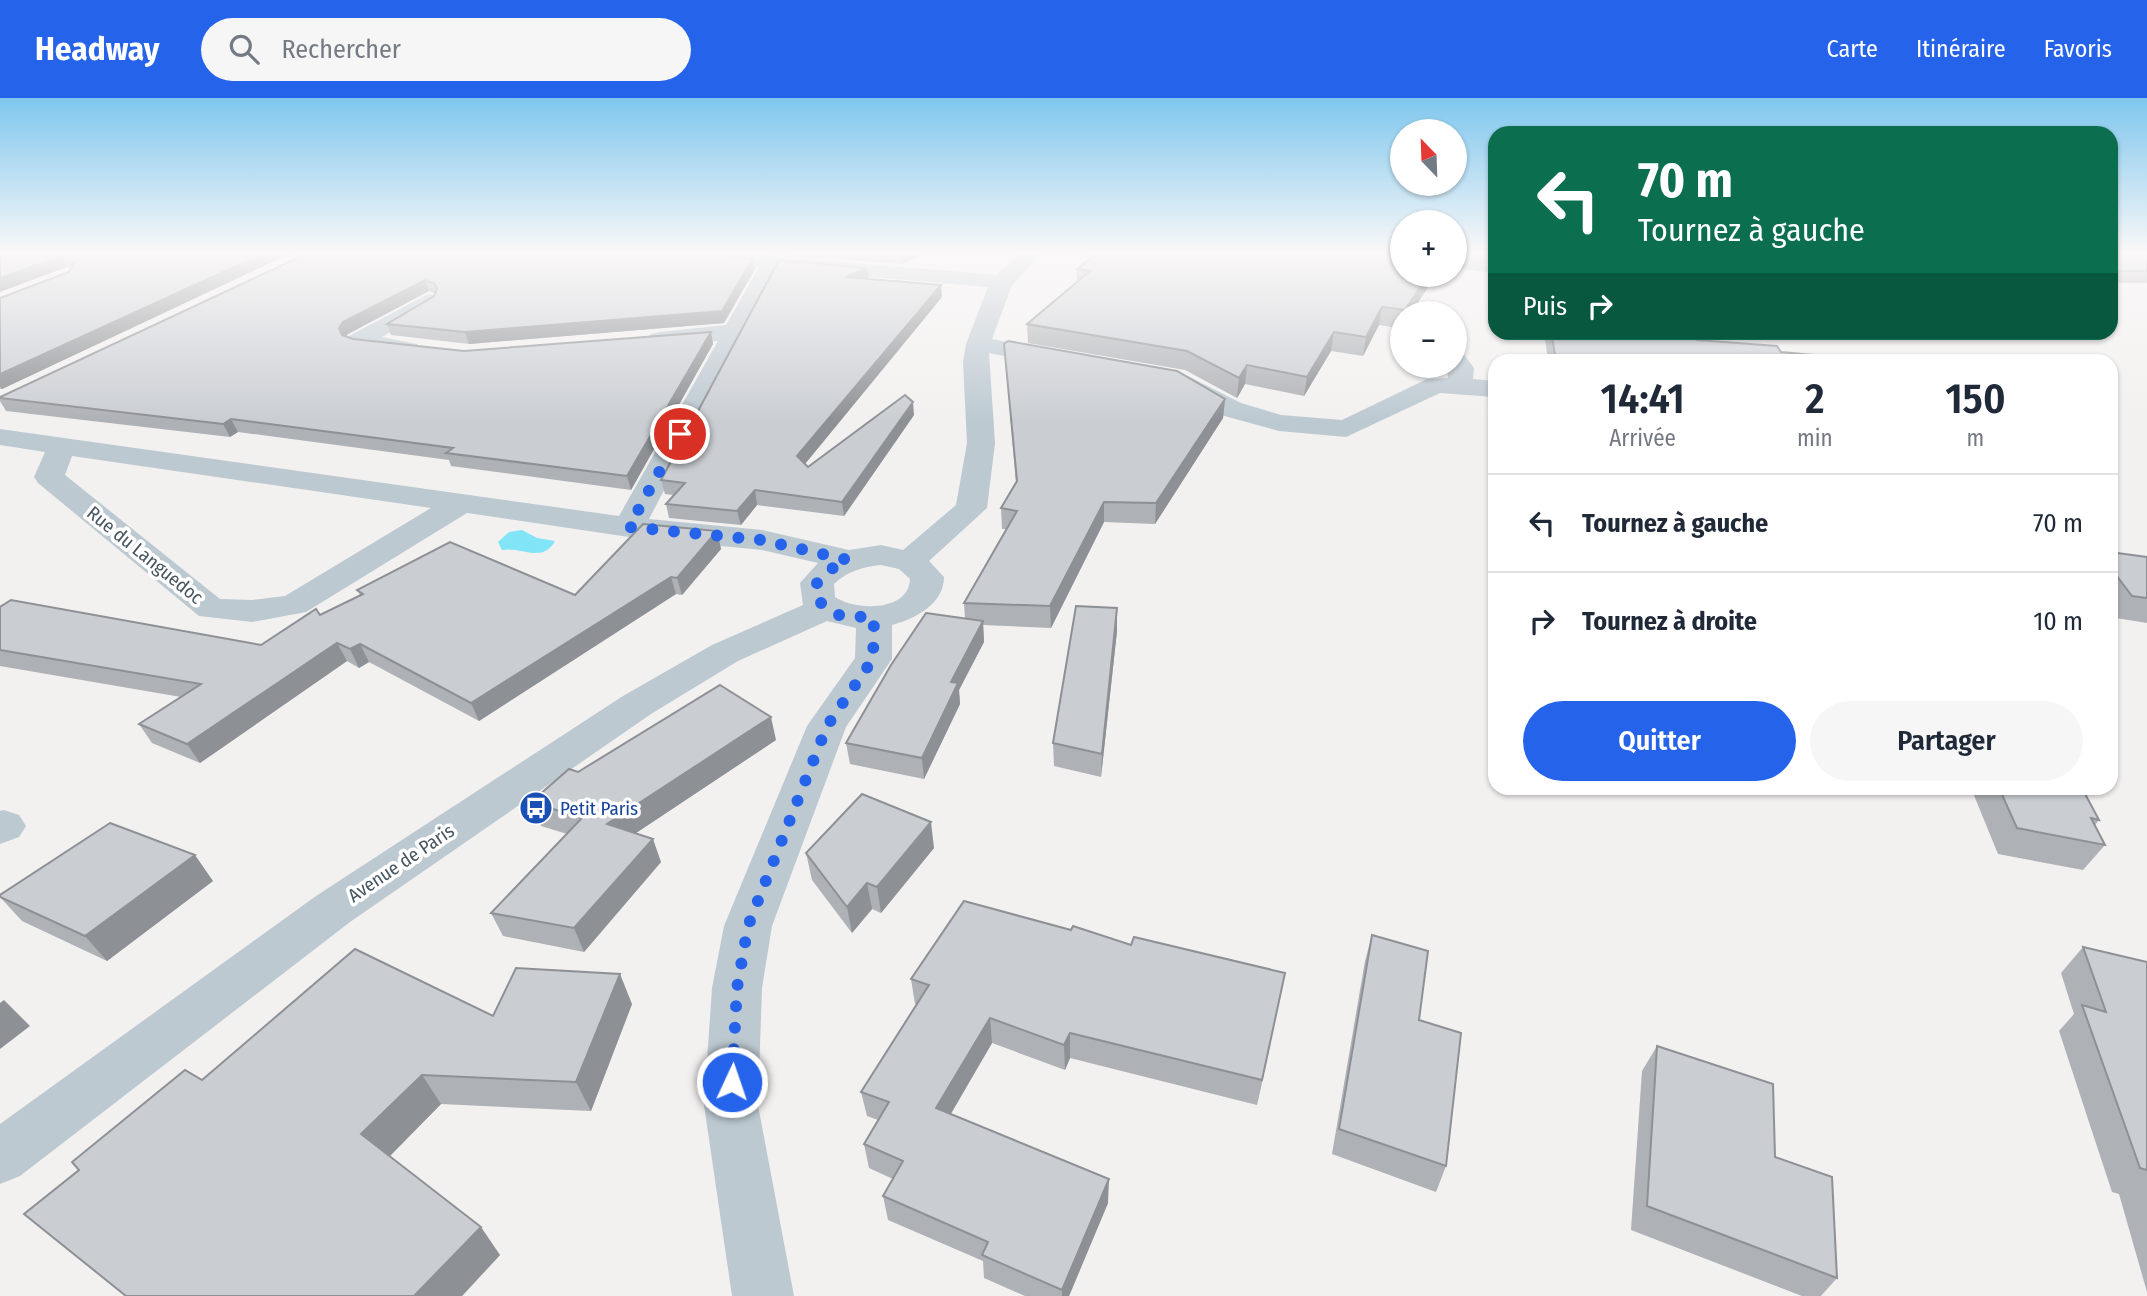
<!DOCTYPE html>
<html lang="fr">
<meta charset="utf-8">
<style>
:root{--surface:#fff;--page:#f6f6f7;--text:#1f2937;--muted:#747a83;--line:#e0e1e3;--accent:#2563eb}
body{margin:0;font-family:"Fira Sans Condensed",sans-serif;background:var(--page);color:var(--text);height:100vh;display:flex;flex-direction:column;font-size:26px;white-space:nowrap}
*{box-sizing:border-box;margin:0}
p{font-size:23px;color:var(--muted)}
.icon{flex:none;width:38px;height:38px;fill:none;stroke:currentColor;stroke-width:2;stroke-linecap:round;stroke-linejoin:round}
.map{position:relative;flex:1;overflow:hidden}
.side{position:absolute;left:1488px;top:256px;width:630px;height:441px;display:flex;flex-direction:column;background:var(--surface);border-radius:21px;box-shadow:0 2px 5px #0004}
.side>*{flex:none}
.hud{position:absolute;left:1488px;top:28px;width:630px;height:214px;border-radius:21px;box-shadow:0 2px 5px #0004;background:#0b6e4f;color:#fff;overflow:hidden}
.needle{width:46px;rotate:337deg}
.controls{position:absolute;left:1390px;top:21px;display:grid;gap:14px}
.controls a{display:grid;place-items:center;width:77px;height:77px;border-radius:50%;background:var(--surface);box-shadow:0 2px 5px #0004;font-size:35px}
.pin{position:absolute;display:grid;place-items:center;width:60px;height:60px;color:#fff;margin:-30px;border:4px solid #fff;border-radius:50%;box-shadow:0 2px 7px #0007}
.me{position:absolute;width:77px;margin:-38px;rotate:3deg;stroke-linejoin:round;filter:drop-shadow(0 0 5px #0008)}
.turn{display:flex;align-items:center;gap:24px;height:147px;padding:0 35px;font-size:32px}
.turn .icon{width:91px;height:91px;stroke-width:2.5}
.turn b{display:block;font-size:49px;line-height:60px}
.then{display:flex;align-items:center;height:66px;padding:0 35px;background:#0003;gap:14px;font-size:26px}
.eta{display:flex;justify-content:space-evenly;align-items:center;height:119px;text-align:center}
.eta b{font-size:42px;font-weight:600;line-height:49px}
.cta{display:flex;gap:14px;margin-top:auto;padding:14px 35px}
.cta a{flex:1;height:80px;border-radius:42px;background:var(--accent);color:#fff;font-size:28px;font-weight:600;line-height:80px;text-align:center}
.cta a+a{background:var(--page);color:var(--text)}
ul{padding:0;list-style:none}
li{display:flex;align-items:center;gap:21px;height:98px;padding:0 35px;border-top:2px solid var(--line)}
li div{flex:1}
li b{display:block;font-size:26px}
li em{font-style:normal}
header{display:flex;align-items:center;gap:42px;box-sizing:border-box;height:98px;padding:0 35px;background:var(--accent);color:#fff}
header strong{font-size:33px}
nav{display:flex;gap:38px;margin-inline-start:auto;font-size:24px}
.search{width:490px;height:63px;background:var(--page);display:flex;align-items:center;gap:18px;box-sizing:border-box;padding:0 24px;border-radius:38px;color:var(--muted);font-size:26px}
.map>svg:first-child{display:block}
</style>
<header>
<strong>Headway</strong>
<div class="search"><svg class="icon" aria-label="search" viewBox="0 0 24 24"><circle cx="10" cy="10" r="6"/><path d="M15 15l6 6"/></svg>Rechercher</div>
<nav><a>Carte</a><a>Itinéraire</a><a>Favoris</a></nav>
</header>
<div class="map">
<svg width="2147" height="1198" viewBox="0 0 2147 1198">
<rect width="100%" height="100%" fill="#f3f0f0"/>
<path fill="#82e4f7" d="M522 432 537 440 555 443C542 466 522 448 502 452L498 444 509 434Z"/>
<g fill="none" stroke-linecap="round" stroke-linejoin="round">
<g fill="#bcc9d1" fill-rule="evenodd">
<path d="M667 156H748L997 177 1019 156H1041L1012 187 992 241 1064 255 1068 260 1064 265 1055 268 989 255 995 345 987 410 929 463 944 479C944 506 915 521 892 527V561L846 629 772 828 762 890 758 1007 794 1198H732L704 1007 712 890 724 828 807 628 855 560 856 530 827 523 738 563 651 616 350 824 20 1078 0 1086V1026L316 798 623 598 712 547 803 507 800 485 818 465 762 452 629 439 467 415 306 514 252 524 199 518 38 385 34 379 45 354 0 347V331L619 418 718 243 660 248 651 246 648 241 651 236 660 234 726 227 759 169 677 162ZM779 171 988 189 966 246 963 264 967 345 956 407 903 452 881 447 849 452 762 432 649 421ZM72 358 431 410 285 498 252 502 220 501 65 377ZM881 467 899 471 910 481C909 514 855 513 835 499L834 486C848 473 862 469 881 467Z"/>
<path d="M428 196 436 198 439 203 436 208 382 239 417 246 420 251 417 256C397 261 369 253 349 248L346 243 349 238Z"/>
<path d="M1454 253 1463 255 1474 270 1473 281 1494 283V299L1440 295 1346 339 1279 333 1221 317 1171 288 1167 282 1171 276 1180 274 1241 305 1281 317 1342 322 1427 281 1448 280 1447 268H1454Z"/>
<path d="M4 712 19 717 26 728 19 739 0 746V713Z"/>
</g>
</g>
<g fill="#aeb1b5">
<path d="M0 156H289L2 291H0V200L69 174 71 171 67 169Z"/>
<path d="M306 156 753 160 755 171 724 225 469 246 391 237 387 226 434 198 435 196 429 193 348 236 346 239 353 241 464 253 711 234 713 246 631 392 451 368 449 362 238 334 230 339 6 313 0 303V299Z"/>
<path d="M776 156H924L901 166Z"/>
<path d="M1454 156H1494V175L1454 170Z"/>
<rect x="2110" y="156" width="37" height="29"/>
<path d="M867 170 869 181 941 187 942 199 805 366 808 369 914 317 844 418 757 407 741 427 669 420 666 406 673 397 665 396 661 382Z"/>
<path d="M1077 171 1402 177H1436L1411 215H1402V231L1379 227 1363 258 1331 253 1304 298 1245 286 1237 300 1185 272 1028 245 1027 226 1077 183Z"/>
<path d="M1544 234H1694L1697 242 1781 254 1848 262H1548Z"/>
<path d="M1004 246 1225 301 1223 320 1155 426 1104 424 1051 530 983 527 984 544 959 592 960 606 924 681 850 666 846 645 965 521 964 505 1006 431H1002L1001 410 1016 385Z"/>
<path d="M717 433 721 451 682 497 676 496 479 623 369 564 359 570 347 563 200 665 152 645 139 626 181 599 0 568V509L261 547 360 497 357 492 575 497Z"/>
<path d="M2110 454 2147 459V525L2116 520 2110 512Z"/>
<path d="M1117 510V533L1101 679 1054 668 1053 645Z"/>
<path d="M776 642 636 735 661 764 584 854 503 838 491 815 567 736 541 728 531 704 578 674Z"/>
<path d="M1971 690H2082L2099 722 2095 727 2105 747 2083 772 1998 756Z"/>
<path d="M934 750 881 815 872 811 852 835 812 782 806 755Z"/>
<path d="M213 783 107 863 22 823 0 799V797Z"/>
<path d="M1372 837 1419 922 1446 1068 1436 1094 1332 1056 1365 863Z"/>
<path d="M2083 849 2147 864V1194L2119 1096 2112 1094 2059 933 2074 916 2061 875Z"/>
<path d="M911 881 1280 900 1257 1007 1070 960 1065 972 992 945 951 1016 1108 1105 1069 1198H1025L984 1180 983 1163 888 1122 883 1098 893 1081 869 1070 864 1046 878 1022 867 1018 861 994 917 906H915Z"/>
<path d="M632 906 591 1013 441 1006 390 1058 500 1157 462 1198H125L24 1116 202 982 493 918Z"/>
<path d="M1657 948 1837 1180 1821 1198H1802L1631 1132 1642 973Z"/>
</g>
<g fill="#8d9094">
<path d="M262 156H289L2 291 0 288V276Z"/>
<path d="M900 156H924L901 166Z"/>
<path d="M61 158 67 169 0 194V180Z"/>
<path d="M753 160 755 171 724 225 469 246 465 234Z"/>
<path d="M867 170 869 181 846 179Z"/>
<path d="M1428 177H1436L1411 215H1405V212Z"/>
<path d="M425 182 429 193 348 236 344 242 339 230 343 224Z"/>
<path d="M941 187 942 199 800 372 797 358Z"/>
<path d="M1382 209 1379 227 1363 258 1366 239Z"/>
<path d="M711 234 713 246 631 392 627 378Z"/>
<path d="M1334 234 1331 253 1304 298 1307 279Z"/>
<path d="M1247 267 1245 286 1237 300 1239 280Z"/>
<path d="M1225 301 1223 320 1155 426 1156 405Z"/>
<path d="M913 304 914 317 844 418 842 404Z"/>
<path d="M231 321 238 334 230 339 223 326Z"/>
<path d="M755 392 757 407 741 427 737 413Z"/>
<path d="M1104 404V424L1051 530 1050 508Z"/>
<path d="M717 433 721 451 682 497 677 480Z"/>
<path d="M671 479 676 496 479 623 471 605Z"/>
<path d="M1117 510V533L1101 679 1102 656Z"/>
<path d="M983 523 984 544 959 592 960 606 924 681 922 660 951 584Z"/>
<path d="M337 545 347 563 200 665 187 646Z"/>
<path d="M360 546 369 564 359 570 350 551Z"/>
<path d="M771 619 776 642 615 749 607 726Z"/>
<path d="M931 724 934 750 881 815 877 789Z"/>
<path d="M653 741 661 764 584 854 574 830Z"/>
<path d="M195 757 213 783 107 863 85 838Z"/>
<path d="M867 785 872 811 852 835 847 809Z"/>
<path d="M1285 875 1280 900 1257 1007 1262 982Z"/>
<path d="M620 876 632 906 591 1013 576 984Z"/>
<path d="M4 902 30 928 0 951V905Z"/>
<path d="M990 920 992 945 940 1034 936 1010Z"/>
<path d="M1070 935V960L1065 972 1064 947Z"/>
<path d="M422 977 441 1006 383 1065 361 1036Z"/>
<path d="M1109 1081 1108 1105 1069 1198H1062V1192Z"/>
<path d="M481 1129 500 1157 462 1198H414Z"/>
</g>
<g fill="#caced3" stroke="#8d9094" stroke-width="2">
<path d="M0 156H262L0 276V200L69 174 74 166 61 158 0 180Z"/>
<path d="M306 156H697L753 160 722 213 465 234 387 226 434 198 437 190 434 185 425 182 343 224 339 230 342 237 353 241 464 253 711 234 627 378 446 355 453 350 231 321 223 326 0 300V299Z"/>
<path d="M1096 156H1402V177H1428L1405 212 1382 209 1366 239 1334 234 1307 279 1247 267 1239 280 1187 253 1027 226 1090 173 1077 171Z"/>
<rect x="2110" y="156" width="37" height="17"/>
<path d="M779 162 867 170 846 179 941 187 797 358 808 369 905 297 913 304 842 404 755 392 737 413 666 406 685 385 661 382Z"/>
<path d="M1551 234H1694L1697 242 1777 248 1781 254 1846 260 1848 262H1556Z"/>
<path d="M1008 243 1177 273 1225 301 1156 405 1104 404 1050 508 964 505 1017 413 1001 410 1017 383 1004 246Z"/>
<path d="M643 426 717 433 677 480 671 479 471 605 360 546 350 551 337 545 187 646 139 626 201 586 0 552V509L11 502 261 547 316 511 320 517 363 496 357 492 450 444 575 497Z"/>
<path d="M2110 454 2147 459V500L2132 498 2110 469Z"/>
<path d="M1076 508 1117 510 1102 656 1053 645Z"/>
<path d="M926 515 983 523 951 584 958 585 922 660 846 645 891 567Z"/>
<path d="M720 587 771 619 607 726 653 741 574 830 491 815 582 720 531 704 569 671 578 674Z"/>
<path d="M1999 690H2082L2099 722 2091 720 2105 747 2017 730Z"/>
<path d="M862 696 931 724 877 789 867 785 847 809 806 755Z"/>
<path d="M110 725 195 757 85 838 0 799V797Z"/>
<path d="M964 803 1071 832 1073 828 1131 847 1134 839 1285 875 1262 982 1070 935 1064 947 990 920 936 1010 1109 1081 1062 1192 982 1157 988 1144 883 1098 903 1063 864 1046 889 1004 861 994 929 887 911 881Z"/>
<path d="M1372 837 1428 853 1419 922 1461 935 1446 1068 1339 1031Z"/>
<path d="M2083 849 2147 864V1072L2140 1070 2082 907 2106 914Z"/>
<path d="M355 851 493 918 516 870 620 876 576 984 422 977 361 1036 481 1129 414 1198H126L24 1116 79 1072 72 1064 185 972 202 982Z"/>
<path d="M1657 948 1773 986 1775 1059 1832 1079 1837 1180 1647 1108Z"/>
</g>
<linearGradient id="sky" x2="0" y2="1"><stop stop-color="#7fc7ee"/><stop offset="0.48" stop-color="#faf8f8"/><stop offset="1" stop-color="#faf8f8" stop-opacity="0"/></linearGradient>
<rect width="2147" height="323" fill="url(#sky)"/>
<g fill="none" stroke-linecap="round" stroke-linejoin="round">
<path stroke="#2563eb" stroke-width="12" stroke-dasharray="0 21.6" d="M680 336 629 429 762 442 848 462 835 468 817 485 818 503 839 517 874 520 873 561 827 628 748 828 737 890 732 984"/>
</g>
<defs>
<symbol id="bus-disc" viewBox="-11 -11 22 22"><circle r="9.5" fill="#1a4fb4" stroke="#fff"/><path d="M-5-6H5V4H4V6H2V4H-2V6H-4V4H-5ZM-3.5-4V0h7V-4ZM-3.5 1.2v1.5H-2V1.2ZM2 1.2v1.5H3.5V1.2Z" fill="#fff"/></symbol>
</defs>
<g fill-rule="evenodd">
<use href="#bus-disc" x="517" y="691" width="38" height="38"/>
</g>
<g text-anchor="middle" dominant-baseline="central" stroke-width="7" stroke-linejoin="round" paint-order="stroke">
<g font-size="19" fill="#465560" stroke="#fff">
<text transform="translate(145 457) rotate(39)">Rue du Languedoc</text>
<text transform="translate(401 765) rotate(-34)">Avenue de Paris</text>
</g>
<g font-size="19" fill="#164399" stroke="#fff" text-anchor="start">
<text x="560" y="710">Petit Paris</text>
</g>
</g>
</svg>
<div class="controls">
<a><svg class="needle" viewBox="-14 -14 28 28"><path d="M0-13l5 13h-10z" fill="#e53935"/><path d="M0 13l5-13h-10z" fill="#747a83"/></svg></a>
<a>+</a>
<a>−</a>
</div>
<div class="pin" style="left:680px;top:336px;background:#d93025"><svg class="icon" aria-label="arrive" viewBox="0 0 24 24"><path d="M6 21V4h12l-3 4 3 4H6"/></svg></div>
<svg class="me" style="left:732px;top:984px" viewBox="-20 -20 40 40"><circle r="17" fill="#2563eb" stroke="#fff" stroke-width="3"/><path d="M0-11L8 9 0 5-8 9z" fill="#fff"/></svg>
<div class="hud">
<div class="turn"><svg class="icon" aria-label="left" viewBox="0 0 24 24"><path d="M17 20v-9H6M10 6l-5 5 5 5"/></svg><div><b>70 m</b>Tournez à gauche</div></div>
<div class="then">Puis<svg class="icon" aria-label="right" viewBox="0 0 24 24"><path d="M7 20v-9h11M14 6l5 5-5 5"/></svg></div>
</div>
<section class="side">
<div class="eta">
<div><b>14:41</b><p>Arrivée</p></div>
<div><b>2</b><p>min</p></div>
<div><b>150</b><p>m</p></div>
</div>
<ul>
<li><svg class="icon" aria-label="left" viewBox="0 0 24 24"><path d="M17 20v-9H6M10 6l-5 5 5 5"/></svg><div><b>Tournez à gauche</b></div><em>70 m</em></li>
<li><svg class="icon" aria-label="right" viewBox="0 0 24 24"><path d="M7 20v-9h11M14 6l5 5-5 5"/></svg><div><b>Tournez à droite</b></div><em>10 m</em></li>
</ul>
<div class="cta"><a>Quitter</a><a>Partager</a></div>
</section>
</div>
